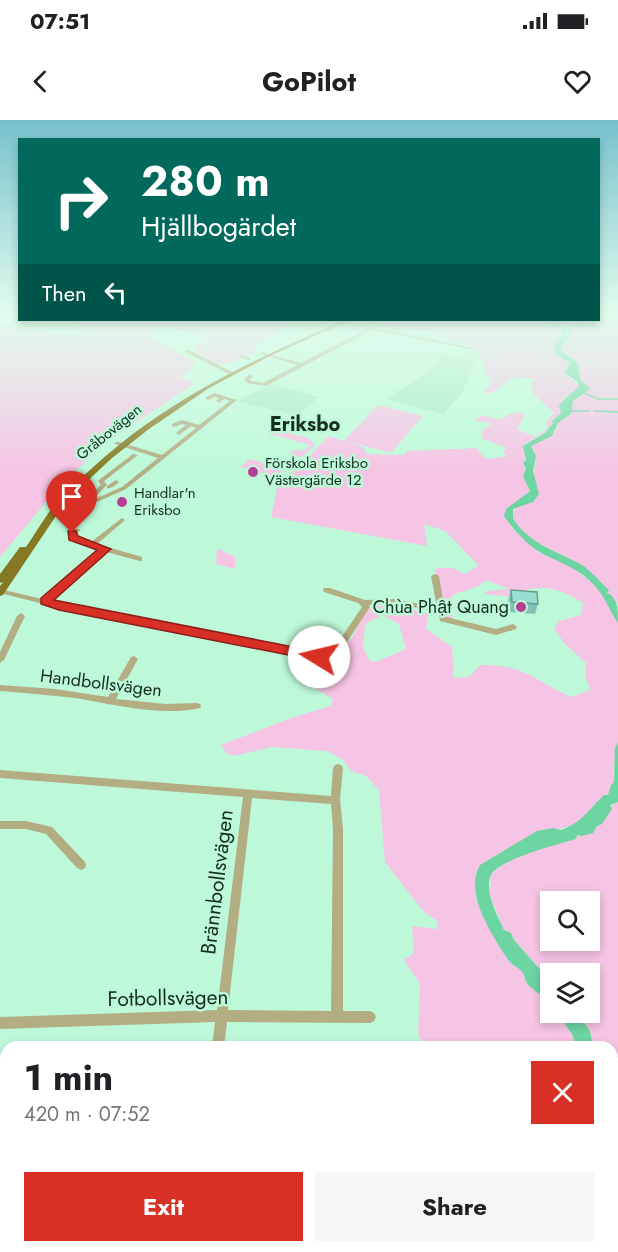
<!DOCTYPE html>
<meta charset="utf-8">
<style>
:root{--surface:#fff;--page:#f6f6f6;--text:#202124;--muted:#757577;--accent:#d93025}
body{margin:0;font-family:Jost,sans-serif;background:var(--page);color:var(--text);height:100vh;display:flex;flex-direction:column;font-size:22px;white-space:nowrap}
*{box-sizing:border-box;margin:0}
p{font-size:20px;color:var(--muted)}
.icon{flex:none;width:33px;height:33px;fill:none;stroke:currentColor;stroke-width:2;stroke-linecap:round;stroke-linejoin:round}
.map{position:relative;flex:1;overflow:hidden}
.sheet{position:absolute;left:0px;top:921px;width:618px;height:212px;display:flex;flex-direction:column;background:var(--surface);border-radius:18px 18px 0 0;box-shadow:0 3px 9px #0003}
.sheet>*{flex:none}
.guide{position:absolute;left:18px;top:18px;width:582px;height:183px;border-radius:0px;box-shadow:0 3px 9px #0003;background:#00695c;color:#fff;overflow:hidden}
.buttons{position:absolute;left:540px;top:771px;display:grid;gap:12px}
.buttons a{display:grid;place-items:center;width:60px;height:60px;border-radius:0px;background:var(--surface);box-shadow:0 3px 9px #0003;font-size:30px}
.pin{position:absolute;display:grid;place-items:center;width:51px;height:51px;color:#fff;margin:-62px -26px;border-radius:50% 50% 50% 0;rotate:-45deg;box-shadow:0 0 6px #0007}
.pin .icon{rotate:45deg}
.me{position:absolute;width:66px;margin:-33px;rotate:279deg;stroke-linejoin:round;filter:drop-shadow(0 0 4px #0008)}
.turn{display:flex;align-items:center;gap:21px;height:126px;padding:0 24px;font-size:27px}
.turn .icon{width:78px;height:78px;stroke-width:2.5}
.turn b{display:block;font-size:42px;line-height:51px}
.then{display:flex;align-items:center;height:57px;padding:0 24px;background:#0003;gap:12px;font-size:22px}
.round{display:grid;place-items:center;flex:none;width:63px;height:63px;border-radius:0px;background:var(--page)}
.headline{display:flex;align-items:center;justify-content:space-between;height:102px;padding:0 24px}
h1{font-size:36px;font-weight:700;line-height:45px}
.button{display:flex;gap:12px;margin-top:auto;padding:12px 24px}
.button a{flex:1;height:69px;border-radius:0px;background:var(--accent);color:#fff;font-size:24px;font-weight:700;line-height:69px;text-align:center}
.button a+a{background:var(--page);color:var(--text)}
.status{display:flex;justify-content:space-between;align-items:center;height:42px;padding:0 30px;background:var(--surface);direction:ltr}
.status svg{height:16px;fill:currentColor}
header{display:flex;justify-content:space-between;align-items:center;height:78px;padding:0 24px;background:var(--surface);font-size:27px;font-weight:700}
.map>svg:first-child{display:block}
</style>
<div class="status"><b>07:51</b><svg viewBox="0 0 49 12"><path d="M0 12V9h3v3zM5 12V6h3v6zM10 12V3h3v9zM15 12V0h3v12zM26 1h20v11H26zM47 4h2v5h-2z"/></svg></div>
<header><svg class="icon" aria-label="back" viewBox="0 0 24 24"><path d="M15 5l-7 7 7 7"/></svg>GoPilot<svg class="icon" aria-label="heart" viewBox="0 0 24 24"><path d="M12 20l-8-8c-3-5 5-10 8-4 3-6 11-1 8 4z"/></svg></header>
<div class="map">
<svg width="618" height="1132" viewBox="0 0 618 1132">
<rect width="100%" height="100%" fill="#bdf9d8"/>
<g fill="#a9ebc7">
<path d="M444 234 476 241 462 273 443 294 386 279 427 252Z"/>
<path d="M272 264 319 277 297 296 236 281Z"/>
<path d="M45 1126 189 1127V1132H44Z"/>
</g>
<g fill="#f6c4e4" fill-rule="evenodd">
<path d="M599 196H618V484C605 471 600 461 585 448 563 430 520 425 512 393L516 388 534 380 538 368 533 361 536 337 531 326C541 319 557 318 558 303L571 294 572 281 588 270 580 259 578 243 560 230 567 222 568 209 550 200H598Z"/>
<path d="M65 200H291L278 213 256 225 255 233C230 244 215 252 194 229L204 218 203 215 157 205 151 213 154 219 195 242 191 250 180 257 195 263 108 321 61 364 0 437V204L59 215H76L89 207Z"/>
<path d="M378 200H546L564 211 553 228 558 236 570 243 567 256 579 264 578 269 564 279 561 293 552 300 554 303 545 313 523 325C528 342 520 357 530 370L519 382 507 389 506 397 512 408 540 433 569 445 595 465 608 482 618 503V623L613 652 615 662 608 676 589 693 577 704 556 710 476 752V779L497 822 502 826 510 843 522 851 527 863 550 883V892L557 893 572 914 576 927H425L418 914 420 864 404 840 414 833 412 806 437 809V801L423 791 385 742 379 670 366 656 351 651 343 640 327 631 272 627 234 636 226 633 221 625 294 597 331 586 333 579 299 559 293 547C307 539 310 542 325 539 347 536 357 506 367 489 389 482 406 486 428 494L426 509 452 527 454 558 469 557 480 545C524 544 534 560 571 577L591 570 586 560V543L565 524 554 509 559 501 581 495 583 483C563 470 548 465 525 470L526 478 484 474 487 471 509 469 486 460 477 467 454 474 449 481 453 499 446 498 435 449C448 446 454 447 464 454L479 446 445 411 424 404 427 426 271 397 277 368 329 316 344 321 378 285 423 296 391 333 346 321 363 327 367 334 404 335 407 331 477 328 483 337 489 339 507 336 502 331 507 328 481 318 483 309 492 304 474 300 482 295 501 300C507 294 517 289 525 295L517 309 535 317 547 309 546 302 554 293 532 272 531 264 536 259 514 257 490 274 484 273 493 259 486 254 484 243 475 227 429 215 438 209C421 214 392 212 378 200ZM382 495 399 504 406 529 378 541H370L363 528 365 504Z"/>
<path d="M281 311 308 318 315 325 302 337 292 335 291 331 304 330 310 325 274 315 268 319 274 312Z"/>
<path d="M249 339 285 349 276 357 241 347Z"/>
<path d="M217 428 235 437V449L216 444Z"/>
<path d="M618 682V1054L612 1051V927H594L589 909 577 893 590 892V854H550V861L514 820 511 813 504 810 488 771 491 765 490 756C503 738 545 728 564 722 569 721 594 709 597 705 606 697 605 686 618 682ZM550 782H590V820H550Z"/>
<path d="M612 1067 618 1071V1132H263L262 1127 612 1126Z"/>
</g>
<g fill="#6dd5a2">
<path d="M543 200 555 202 570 212 571 215 560 230 578 243 580 259 590 269 573 281 571 294 558 303 552 316 531 326 536 336 533 351 539 374 533 382 513 389V398C528 424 559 432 582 445 592 452 601 463 609 470L607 473C618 477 618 491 618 503 609 490 605 476 594 465 581 450 561 443 543 434 529 427 513 409 504 396L506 389 530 371 523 356 526 349 523 343 526 340 523 326 545 313 553 303 552 301 561 293 559 285 579 266 578 262 565 253 570 243 558 236 553 228 563 210Z"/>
<path d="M618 623V682L610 685 612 689 602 704 597 706 593 713 582 716 577 715 576 719C559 724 495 740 490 757 485 773 497 795 504 810L511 813 514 820 550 861V883C543 876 532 870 526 862 525 860 525 856 523 853 520 848 513 846 509 841 494 818 463 774 480 745L537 711 553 708 561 710C583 702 588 690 604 675H608L611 665 614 662 615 628Z"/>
<path d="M557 893H577L589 909 594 927H576L572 914Z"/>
</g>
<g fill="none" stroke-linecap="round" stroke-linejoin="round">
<g stroke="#6dd5a2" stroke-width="1.5">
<path d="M601 197 609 196"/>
<path d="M598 199 600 196"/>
<path d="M570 207 593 204 596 200"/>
<path d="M581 272 599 279H618"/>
<path d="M571 291H589"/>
<path d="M594 291 618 292"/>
</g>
<g fill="#b3ad84" fill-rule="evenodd">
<path d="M371 207 473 228 471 229 372 210 266 266 247 263 244 259 250 254 253 256 250 259 251 261 263 263 297 245 261 234V232L301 243Z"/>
<path d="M185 230H189L234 253 229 254 185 232Z"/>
<path d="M239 235H243L251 239 249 240 239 237Z"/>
<path d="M214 273 237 280 126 369 97 382 89 378V376L101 365 98 361 99 360 133 334 138 335 104 361 107 365 95 377 97 378 122 367 158 338 115 324V322H119L162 335 196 308 191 306 179 315 176 313 186 305 182 304 174 307 171 305 172 304 182 300 199 305 230 281 224 279 219 283 216 281 219 278 215 277 208 280 205 278Z"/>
<path d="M116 360 119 362C116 365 111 369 107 368V366Z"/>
<path d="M122 398 125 400 124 401 97 424 142 437V441H140L106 432 49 481 318 534 337 524 362 487 358 483 324 472 323 470 324 468H330L365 480 393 479 437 487 431 456 435 454 439 456 446 497 496 509 513 504 517 507 516 509 496 515 440 501 438 492 393 483 369 485 370 487 343 528 319 540 59 488 0 473V469L42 479 100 430 71 419 68 415C70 411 75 407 79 409L80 410 75 415V417L91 422Z"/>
<path d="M21 493 25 496 4 540 0 543V532L17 496Z"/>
<path d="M134 536 138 539 116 579 166 584 197 583 200 584 201 586 200 588C163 597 112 584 75 578 50 575 25 573 0 571V565L55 569 108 577 131 537Z"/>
<path d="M338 644 341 645 343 648 340 680 343 709V891H370L374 893 376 897 374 901 370 903 227 902 224 927H212L215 902 0 909V897L217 890 243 677 0 658V650L331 676 333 648 335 645ZM252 678 331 684 333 709 331 891 228 890Z"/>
<path d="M0 701H26L52 707 85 742 86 745 85 748 81 750 77 748 46 714 26 709H0Z"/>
</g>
<path fill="#867923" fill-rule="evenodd" d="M344 200H351L270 236 209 268 149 309 112 338 66 381 3 475 0 476V466L3 462 0 463V454L20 427H26C37 411 47 393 60 378 68 368 80 359 90 350 164 281 252 240 344 200Z"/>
</g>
<path fill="#82c0b4" d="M511 470 538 484 535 494 509 492 508 481Z"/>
<path fill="#97dfd1" stroke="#6a9c92" stroke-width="1.5" d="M511 470 537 472 538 484 512 482Z"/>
<linearGradient id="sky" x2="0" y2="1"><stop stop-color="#77c1cc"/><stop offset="0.55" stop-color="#e1fced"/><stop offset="1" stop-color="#e1fced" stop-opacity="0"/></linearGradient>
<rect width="618" height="354" fill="url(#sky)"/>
<path fill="#d93025" stroke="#8d1f18" stroke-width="1.5" d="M68 411H76L78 416 111 429 54 480 319 532 325 537 319 541 59 490 41 484V478L97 430 69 420Z"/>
<g fill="#b63f95" stroke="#bdf9d8" stroke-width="2">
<circle cx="253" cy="352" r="6"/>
<circle cx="122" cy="382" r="6"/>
<circle cx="521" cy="487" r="6"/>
</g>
<g text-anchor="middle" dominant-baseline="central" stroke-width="5" stroke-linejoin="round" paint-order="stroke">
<g font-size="15" fill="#162e22" stroke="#bdf9d8">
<text transform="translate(109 312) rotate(-39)">Gråbovägen</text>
</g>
<g font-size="15" fill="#162e22" stroke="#bdf9d8" text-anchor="start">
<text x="265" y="343">Förskola Eriksbo<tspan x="265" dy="17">Västergärde 12</tspan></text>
<text x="134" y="373">Handlar'n<tspan x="134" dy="17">Eriksbo</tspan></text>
</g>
<g font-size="18" fill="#162e22" stroke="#bdf9d8" text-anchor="end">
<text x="509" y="487">Chùa Phật Quang</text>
</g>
<g font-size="18" fill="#162e22" stroke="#bdf9d8">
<text transform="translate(101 563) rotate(7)">Handbollsvägen</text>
</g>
<g font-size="20" font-weight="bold" fill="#162e22" stroke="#bdf9d8">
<text x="305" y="304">Eriksbo</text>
</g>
<g font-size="21" fill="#162e22" stroke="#bdf9d8">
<text transform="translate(217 762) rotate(-83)">Brännbollsvägen</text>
<text transform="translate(168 878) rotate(-1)">Fotbollsvägen</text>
</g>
</g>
</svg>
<div class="buttons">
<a><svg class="icon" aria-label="search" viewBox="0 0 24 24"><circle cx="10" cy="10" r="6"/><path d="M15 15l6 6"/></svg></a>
<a><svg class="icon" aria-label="layers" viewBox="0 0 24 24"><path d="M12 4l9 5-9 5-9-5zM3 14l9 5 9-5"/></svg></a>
</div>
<div class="pin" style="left:72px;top:413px;background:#d93025"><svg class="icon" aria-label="arrive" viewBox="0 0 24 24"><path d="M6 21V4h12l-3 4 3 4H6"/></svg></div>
<svg class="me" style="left:319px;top:537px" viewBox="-20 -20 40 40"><circle r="19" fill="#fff"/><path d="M0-13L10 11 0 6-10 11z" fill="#d93025"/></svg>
<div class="guide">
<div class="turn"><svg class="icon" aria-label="right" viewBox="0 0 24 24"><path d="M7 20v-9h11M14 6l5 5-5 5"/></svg><div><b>280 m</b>Hjällbogärdet</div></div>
<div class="then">Then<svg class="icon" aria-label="left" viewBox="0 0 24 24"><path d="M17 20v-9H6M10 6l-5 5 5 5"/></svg></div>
</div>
<section class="sheet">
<div class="headline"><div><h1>1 min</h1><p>420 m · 07:52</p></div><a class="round" style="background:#d93025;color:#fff"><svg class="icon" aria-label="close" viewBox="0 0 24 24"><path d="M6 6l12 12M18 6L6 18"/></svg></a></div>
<div class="button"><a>Exit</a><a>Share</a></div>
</section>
</div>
